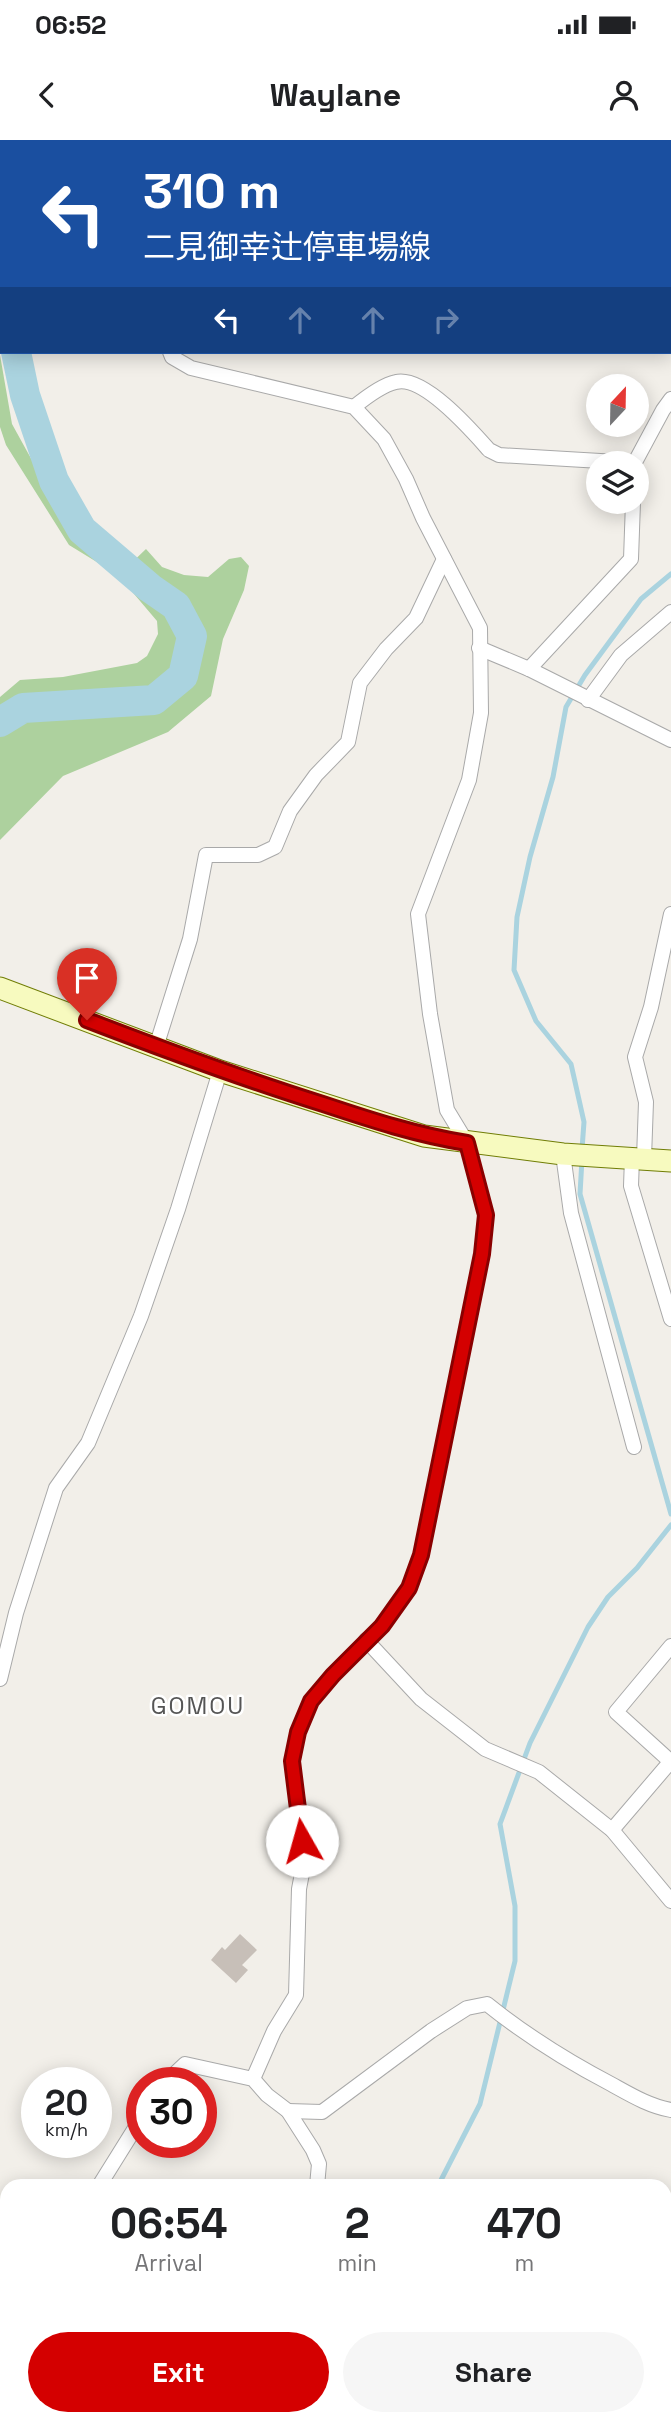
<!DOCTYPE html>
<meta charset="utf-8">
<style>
:root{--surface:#fff;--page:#f6f6f6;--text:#202124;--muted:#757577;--accent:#d40000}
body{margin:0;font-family:"Space Grotesk","Noto Sans JP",sans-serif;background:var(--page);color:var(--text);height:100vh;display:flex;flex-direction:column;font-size:26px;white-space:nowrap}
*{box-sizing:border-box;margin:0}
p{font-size:23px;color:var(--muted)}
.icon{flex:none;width:38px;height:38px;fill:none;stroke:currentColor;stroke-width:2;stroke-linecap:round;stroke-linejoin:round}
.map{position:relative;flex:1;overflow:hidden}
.panel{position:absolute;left:0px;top:2039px;width:672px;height:247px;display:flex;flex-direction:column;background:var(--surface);border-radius:21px 21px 0 0;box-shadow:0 4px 18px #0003}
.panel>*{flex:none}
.top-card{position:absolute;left:0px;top:0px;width:672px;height:214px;box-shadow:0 4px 18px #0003;background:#1a4fa0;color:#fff;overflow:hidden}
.needle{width:46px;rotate:22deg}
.controls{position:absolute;left:586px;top:234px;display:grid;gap:14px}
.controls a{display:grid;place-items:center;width:63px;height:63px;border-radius:50%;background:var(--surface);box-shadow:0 4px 18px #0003;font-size:35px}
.speed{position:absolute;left:21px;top:1927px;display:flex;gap:14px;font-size:35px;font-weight:700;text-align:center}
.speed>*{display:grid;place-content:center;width:91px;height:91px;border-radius:50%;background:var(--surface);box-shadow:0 4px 18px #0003;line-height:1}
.speed small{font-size:18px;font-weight:400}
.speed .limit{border:10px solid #d22;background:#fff;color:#111}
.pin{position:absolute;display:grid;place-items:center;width:60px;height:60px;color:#fff;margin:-72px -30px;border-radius:50% 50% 50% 0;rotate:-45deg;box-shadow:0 0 7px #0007}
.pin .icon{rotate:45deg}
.me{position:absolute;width:77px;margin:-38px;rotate:353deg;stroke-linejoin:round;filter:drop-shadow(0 0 5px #0008)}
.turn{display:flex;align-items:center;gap:24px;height:147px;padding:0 28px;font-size:32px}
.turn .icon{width:91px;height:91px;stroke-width:2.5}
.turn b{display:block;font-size:49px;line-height:60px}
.lanes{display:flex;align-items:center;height:66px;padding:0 28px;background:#0003;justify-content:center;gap:35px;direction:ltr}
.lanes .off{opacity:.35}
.eta{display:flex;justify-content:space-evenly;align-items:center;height:119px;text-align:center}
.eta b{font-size:42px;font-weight:700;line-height:49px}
.action{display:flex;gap:14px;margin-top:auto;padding:14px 28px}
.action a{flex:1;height:80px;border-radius:42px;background:var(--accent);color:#fff;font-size:28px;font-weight:700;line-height:80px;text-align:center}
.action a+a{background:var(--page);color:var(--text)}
.status{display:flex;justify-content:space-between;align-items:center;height:49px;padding:0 35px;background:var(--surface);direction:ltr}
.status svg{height:19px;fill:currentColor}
header{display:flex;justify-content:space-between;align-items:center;height:91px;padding:0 28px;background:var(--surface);font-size:32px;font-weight:700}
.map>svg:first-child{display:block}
</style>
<div class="status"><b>06:52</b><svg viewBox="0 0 49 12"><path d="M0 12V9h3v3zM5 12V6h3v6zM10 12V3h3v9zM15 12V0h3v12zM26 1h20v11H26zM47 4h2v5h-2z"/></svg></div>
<header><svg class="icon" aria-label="back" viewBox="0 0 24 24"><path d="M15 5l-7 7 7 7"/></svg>Waylane<svg class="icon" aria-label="person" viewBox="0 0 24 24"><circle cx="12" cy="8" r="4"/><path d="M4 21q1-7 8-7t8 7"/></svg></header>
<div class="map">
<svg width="671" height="2285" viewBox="0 0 671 2285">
<rect width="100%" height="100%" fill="#f2efe9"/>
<path fill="#add19e" d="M0 215 12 284 61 373 122 432 146 409 162 427 184 435 208 437 229 419 241 417 249 426 244 450 223 499 211 556 168 592 63 636 0 700V557L20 540 63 537 137 523 147 516 158 494 157 481 118 435 69 405 6 305 0 287Z"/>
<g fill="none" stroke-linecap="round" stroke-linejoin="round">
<g stroke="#aad3df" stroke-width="5">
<path d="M582 1009 584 982 571 924 536 881 514 830 517 777 530 717 553 637 566 567 585 535 641 459 671 434"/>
<path d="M582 1019 580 1054 671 1374"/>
<path d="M438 2046 480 1964 515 1821V1766L500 1684 530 1603 588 1487 608 1457 637 1428 671 1385"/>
</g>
<g stroke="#aad3df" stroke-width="30">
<path d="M50 2 51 0"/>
<path d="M0 582 23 568 154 560 183 536 192 496 176 466 150 448 82 390 54 341 25 255 16 212"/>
<path d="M665 2080 671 2076"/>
<path d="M317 2285 322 2278"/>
</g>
</g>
<path fill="#c7bfb8" d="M240 1794 257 1810 242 1825 248 1830 236 1843 211 1820 222 1807 225 1810Z"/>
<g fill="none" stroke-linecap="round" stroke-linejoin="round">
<defs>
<g id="street">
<path d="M0 92H2"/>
<path d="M170 212 172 217 191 228 354 267 384 299 406 339 423 378 480 488 481 573 469 640 418 774 430 874 447 970 467 1003 486 1075 482 1114 421 1415 409 1448 382 1486 333 1535 311 1561 298 1592 292 1621 304 1723 299 1749 296 1855 274 1891 253 1939"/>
<path d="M354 267C365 258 382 245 396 242 424 235 473 292 489 310L499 315 634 323"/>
<path d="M634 324 663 270 671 259"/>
<path d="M479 508 529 529 671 600"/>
<path d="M529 529 631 419 633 362"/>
<path d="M588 560 621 515 671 472"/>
<path d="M156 907 190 799 206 715H258L275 707 290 671 316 635 348 602 360 543 386 509 416 478 444 419"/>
<path d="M563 1014 571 1073 634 1307"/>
<path d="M632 1018 631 1046 671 1179"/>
<path d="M644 1018 646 962 635 917 651 867 671 774"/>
<path d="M366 1500 421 1559 485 1609 539 1632 612 1690 671 1761"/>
<path d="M0 1539 16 1473 56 1348 88 1303 141 1176 178 1069 220 931"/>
<path d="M670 1621 616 1572 671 1506"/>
<path d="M612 1690 671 1621"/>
<path d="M166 1942 185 1924 253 1939 267 1955 288 1971 313 2010 319 2024 317 2046"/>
<path d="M288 1971 322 1972 431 1891 467 1868 487 1864C527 1896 567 1921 611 1944 631 1955 649 1966 671 1970"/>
<path d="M99 2046 142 1977"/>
<path d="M0 2200 7 2188"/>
<path d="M665 2241 671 2246"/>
<path d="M288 2285 292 2278"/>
</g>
<path id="secondary" d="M0 848 220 931 424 996 563 1014 671 1021"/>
</defs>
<use href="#street" stroke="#a9a9a9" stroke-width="16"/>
<use href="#secondary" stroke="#707d05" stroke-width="23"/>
<use href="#street" stroke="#fff" stroke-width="14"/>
<use href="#secondary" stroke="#f7fabf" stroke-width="21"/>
</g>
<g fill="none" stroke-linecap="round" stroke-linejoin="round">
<defs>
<path id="route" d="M87 880C165 910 243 939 323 964 371 980 417 995 467 1003L486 1075 482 1114 421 1415 409 1448 382 1486 333 1535 311 1561 298 1592 292 1621 302 1701"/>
</defs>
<use href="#route" stroke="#8a0000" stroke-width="18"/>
<use href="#route" stroke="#d40000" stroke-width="12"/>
</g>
<g text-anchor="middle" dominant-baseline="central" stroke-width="5" stroke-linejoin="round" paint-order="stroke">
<g font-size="24" letter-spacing="2" fill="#555" stroke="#fff">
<text x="198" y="1565">GOMOU</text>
</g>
</g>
</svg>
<div class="controls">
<a><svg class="needle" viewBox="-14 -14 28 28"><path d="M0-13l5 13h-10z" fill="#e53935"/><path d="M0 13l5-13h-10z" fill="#757577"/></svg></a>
<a><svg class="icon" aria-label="layers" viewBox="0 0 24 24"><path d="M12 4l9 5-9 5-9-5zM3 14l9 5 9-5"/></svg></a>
</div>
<div class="speed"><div>20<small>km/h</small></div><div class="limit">30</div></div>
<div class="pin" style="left:87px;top:880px;background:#d93025"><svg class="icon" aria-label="arrive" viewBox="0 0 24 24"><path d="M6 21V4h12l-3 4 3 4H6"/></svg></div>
<svg class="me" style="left:302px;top:1701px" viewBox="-20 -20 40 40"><circle r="19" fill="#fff"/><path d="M0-13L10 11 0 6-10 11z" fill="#d40000"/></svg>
<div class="top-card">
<div class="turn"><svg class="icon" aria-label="left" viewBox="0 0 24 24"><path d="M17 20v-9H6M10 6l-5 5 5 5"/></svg><div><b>310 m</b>二見御幸辻停車場線</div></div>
<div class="lanes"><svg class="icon" aria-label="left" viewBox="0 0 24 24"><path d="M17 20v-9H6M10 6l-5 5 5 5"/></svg><svg class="icon off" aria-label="ahead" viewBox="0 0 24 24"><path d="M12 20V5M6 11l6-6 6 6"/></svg><svg class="icon off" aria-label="ahead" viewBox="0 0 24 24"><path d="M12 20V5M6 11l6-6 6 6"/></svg><svg class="icon off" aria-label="right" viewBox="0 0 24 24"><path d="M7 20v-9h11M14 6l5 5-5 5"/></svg></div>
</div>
<section class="panel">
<div class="eta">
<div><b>06:54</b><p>Arrival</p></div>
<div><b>2</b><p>min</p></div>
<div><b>470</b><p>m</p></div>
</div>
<div class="action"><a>Exit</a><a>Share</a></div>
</section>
</div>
